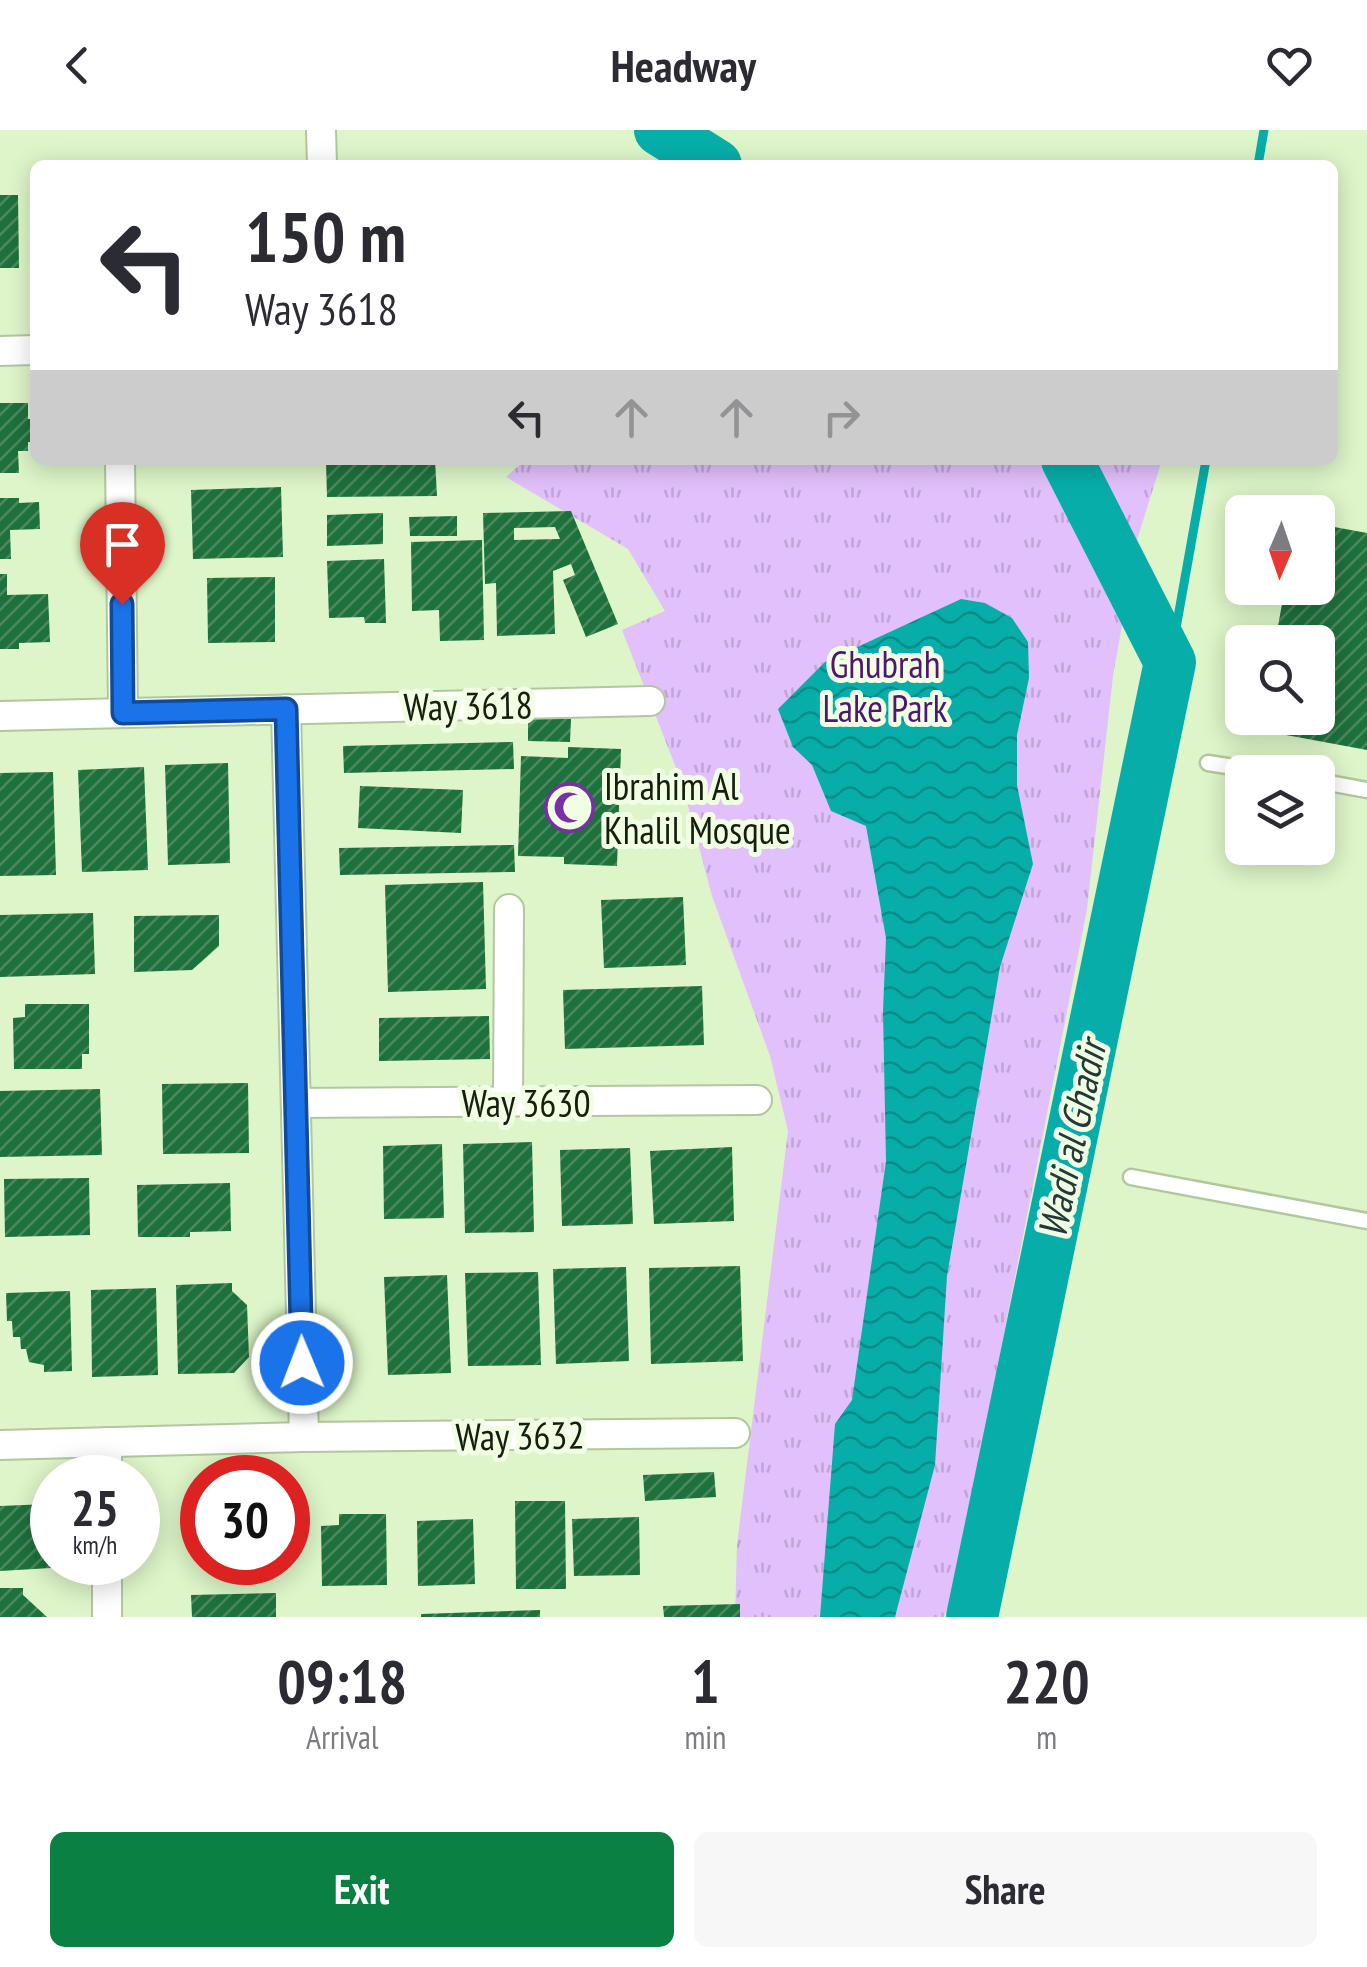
<!DOCTYPE html>
<style>
:root{--surface:#fff;--page:#f7f7f7;--text:#2b2b33;--muted:#7c7c81;--accent:#0b8043}
body{margin:0;font-family:"PT Sans Narrow",sans-serif;background:var(--page);color:var(--text);height:100vh;display:flex;flex-direction:column;font-size:38px;white-space:nowrap}
*{box-sizing:border-box;margin:0}
p{font-size:32px;color:var(--muted)}
.icon{flex:none;width:55px;height:55px;fill:none;stroke:currentColor;stroke-width:2;stroke-linecap:round;stroke-linejoin:round}
.map{position:relative;height:1487px;overflow:hidden}
.drawer{display:flex;flex-direction:column;background:var(--surface);flex:1}
.drawer>*{flex:none}
.top-card{position:absolute;left:30px;top:30px;width:1308px;height:305px;border-radius:15px;box-shadow:0 5px 25px #0003;background:#fff;color:var(--text);overflow:hidden}
.needle{width:65px;rotate:182deg}
.controls{position:absolute;left:1225px;top:365px;display:grid;gap:20px}
.controls a{display:grid;place-items:center;width:110px;height:110px;border-radius:15px;background:var(--surface);box-shadow:0 5px 25px #0003;font-size:50px}
.speed{position:absolute;left:30px;top:1325px;display:flex;gap:20px;font-size:50px;font-weight:700;text-align:center}
.speed>*{display:grid;place-content:center;width:130px;height:130px;border-radius:50%;background:var(--surface);box-shadow:0 5px 25px #0003;line-height:1}
.speed small{font-size:25px;font-weight:400}
.speed .limit{border:15px solid #d22;background:#fff;color:#111}
.pin{position:absolute;display:grid;place-items:center;width:85px;height:85px;color:#fff;margin:-102px -42px;border-radius:50% 50% 50% 0;rotate:-45deg;box-shadow:0 0 10px #0007}
.pin .icon{rotate:45deg}
.me{position:absolute;width:110px;margin:-55px;rotate:359deg;stroke-linejoin:round;filter:drop-shadow(0 0 8px #0008)}
.turn{display:flex;align-items:center;gap:35px;height:210px;padding:0 50px;font-size:45px}
.turn .icon{width:130px;height:130px;stroke-width:2.5}
.turn b{display:block;font-size:70px;line-height:85px}
.lanes{display:flex;align-items:center;height:95px;padding:0 50px;background:#0003;justify-content:center;gap:50px;direction:ltr}
.lanes .off{opacity:.35}
.eta{display:flex;justify-content:space-evenly;align-items:center;height:170px;text-align:center}
.eta b{font-size:60px;font-weight:700;line-height:70px}
.cta{display:flex;gap:20px;margin-top:auto;padding:20px 50px}
.cta a{flex:1;height:115px;border-radius:15px;background:var(--accent);color:#fff;font-size:40px;font-weight:700;line-height:115px;text-align:center}
.cta a+a{background:var(--page);color:var(--text)}
header{display:flex;justify-content:space-between;align-items:center;height:130px;padding:0 50px;background:var(--surface);font-size:45px;font-weight:700}
.map>svg:first-child{display:block}
</style>
<header><svg class="icon" aria-label="back" viewBox="0 0 24 24"><path d="M15 5l-7 7 7 7"/></svg>Headway<svg class="icon" aria-label="heart" viewBox="0 0 24 24"><path d="M12 20l-8-8c-3-5 5-10 8-4 3-6 11-1 8 4z"/></svg></header>
<div class="map">
<svg width="1367" height="1487" viewBox="0 0 1367 1487">
<defs>
<pattern id="park-tufts" width="24" height="20" patternUnits="userSpaceOnUse" patternTransform="scale(2.5)"><rect width="24" height="20" fill="#e2c0fb"/><path d="M3 7l-1-3M5 7V3M7 7l1-3M15 17l-1-3M17 17v-4M19 17l1-3" fill="none" stroke="#c1a5d6"/></pattern>
<pattern id="water-waves" width="16" height="10" patternUnits="userSpaceOnUse" patternTransform="scale(2.5)"><rect width="16" height="10" fill="#07aea9"/><path d="M0 5q4-4 8 0t8 0" fill="none" stroke="#078d88"/></pattern>
<pattern id="building-hatch" width="6" height="6" patternUnits="userSpaceOnUse" patternTransform="scale(2.5)"><rect width="6" height="6" fill="#1d713b"/><path d="M-1 1l2-2M0 6l6-6M5 7l2-2" fill="none" stroke="#4c8860"/></pattern>
</defs>
<rect width="100%" height="100%" fill="#ddf5c8"/>
<path fill="url(#park-tufts)" d="M525 330H1162L1137 410 1113 546 1087 779 953 1464 944 1487H735L737 1415 788 1001 770 926 712 766 682 653 622 500 665 481 628 419 506 347Z"/>
<path fill="url(#water-waves)" d="M961 469 985 473 1012 488 1028 512 1029 548 1017 605V655L1033 734 1000 837 947 1146 935 1335 895 1487H820L835 1294 852 1270 886 1031 883 881 886 808 866 696 831 681 812 635 793 617 778 579 825 532Z"/>
<g fill="none" stroke-linecap="round" stroke-linejoin="round">
<g stroke="#07aea9" stroke-width="9">
<path d="M1258 35 1264 0"/>
<path d="M1170 532 1206 330"/>
</g>
<g stroke="#07aea9" stroke-width="52">
<path d="M660 0 716 35"/>
<path d="M972 1487 1170 532 1067 330"/>
</g>
</g>
<g fill="url(#building-hatch)" fill-rule="evenodd">
<path d="M0 65H18L19 138H0Z"/>
<path d="M0 273H28V289H35V312H28V321H18L19 343H0Z"/>
<path d="M336 330H435L437 366 327 367 326 332Z"/>
<path d="M281 357 283 427 193 429 191 360Z"/>
<path d="M0 368H19V373L39 372 40 399 10 400 11 429H0Z"/>
<path d="M571 381 618 494 586 507 563 450 575 445 571 434 553 441 555 504 497 506 496 453 485 454 483 383ZM555 397 560 409 514 410V398Z"/>
<path d="M383 383V414L327 416V385Z"/>
<path d="M457 386V406H410L409 387Z"/>
<path d="M1318 394 1367 403V620L1259 600 1261 588H1318V512H1275L1285 458H1318Z"/>
<path d="M482 410 484 510 440 511 439 480 412 481 411 412Z"/>
<path d="M384 429 386 493H365L364 487 329 488 327 431Z"/>
<path d="M0 444H7V465L48 464 50 512 19 513V519H0Z"/>
<path d="M275 447V512L208 513 207 448Z"/>
<path d="M528 588 571 589 570 612 528 611Z"/>
<path d="M513 612 514 639 344 643 343 616Z"/>
<path d="M568 617 621 619 617 736 564 734V727L518 726 521 626 568 628Z"/>
<path d="M228 633 230 733 168 735 165 635Z"/>
<path d="M144 637 148 740 82 742 78 640Z"/>
<path d="M53 642 56 745 0 746V643Z"/>
<path d="M360 656 463 660 461 703 358 698Z"/>
<path d="M514 715 515 742 340 745 339 718Z"/>
<path d="M483 752 486 859 388 862 385 755Z"/>
<path d="M683 767 686 835 604 838 601 770Z"/>
<path d="M93 783 95 844 0 847V785Z"/>
<path d="M219 785V816L192 840 134 842V786Z"/>
<path d="M702 856 704 915 565 919 563 860Z"/>
<path d="M25 874H89V924H82V939H14L13 888 25 887Z"/>
<path d="M489 886 490 929 379 931V888Z"/>
<path d="M248 953 249 1023 163 1024 162 954Z"/>
<path d="M100 959 102 1025 0 1027V961Z"/>
<path d="M532 1012 534 1102 465 1103 463 1014Z"/>
<path d="M442 1014 444 1088 384 1089 383 1016Z"/>
<path d="M732 1017 734 1091 654 1094 650 1021Z"/>
<path d="M630 1018 633 1094 562 1096 560 1020Z"/>
<path d="M89 1048 90 1105 5 1107 4 1049Z"/>
<path d="M230 1053 231 1101 190 1102V1107H138L137 1055Z"/>
<path d="M740 1136 743 1231 651 1234 649 1138Z"/>
<path d="M626 1137 629 1231 556 1234 553 1139Z"/>
<path d="M538 1142 541 1235 468 1236 465 1143Z"/>
<path d="M447 1145 451 1243 388 1245 384 1147Z"/>
<path d="M232 1153V1161L247 1175 249 1227 234 1243 178 1244 176 1155Z"/>
<path d="M156 1158 158 1245 92 1247 91 1160Z"/>
<path d="M70 1161 72 1241 44 1242V1235L29 1232 26 1219H21L20 1207H13L12 1191H7L6 1163Z"/>
<path d="M714 1342 716 1367 645 1371 643 1345Z"/>
<path d="M515 1371H565L566 1459H516Z"/>
<path d="M48 1374 51 1438 0 1441V1376Z"/>
<path d="M339 1384H386L387 1455 322 1456 321 1396 339 1395Z"/>
<path d="M639 1387 640 1445 574 1446 572 1389Z"/>
<path d="M473 1389 475 1454 418 1456 417 1391Z"/>
<path d="M0 1458H23V1465L47 1487H0Z"/>
<path d="M276 1463V1487H192L191 1465Z"/>
<path d="M740 1474V1487H664L663 1476Z"/>
<path d="M540 1480V1487H421V1484Z"/>
</g>
<g fill="none" stroke-linecap="round" stroke-linejoin="round">
<defs>
<g id="service">
<path d="M1208 633 1265 642"/>
<path d="M1318 651 1367 660"/>
<path d="M1131 1047 1367 1091"/>
</g>
<g id="minor">
<path d="M321 0 322 35"/>
<path d="M0 221 35 220"/>
<path d="M120 330 123 583"/>
<path d="M286 579 304 1307"/>
<path d="M0 586 650 571"/>
<path d="M508 972 509 779"/>
<path d="M296 973 757 970"/>
<path d="M107 1312V1348"/>
<path d="M0 1315 304 1307 735 1303"/>
<path d="M107 1432V1487"/>
</g>
</defs>
<use href="#service" stroke="#b1c89d" stroke-width="19"/>
<use href="#minor" stroke="#b1c89d" stroke-width="32"/>
<use href="#service" stroke="#fff" stroke-width="14"/>
<use href="#minor" stroke="#fff" stroke-width="28"/>
</g>
<g fill="none" stroke-linecap="round" stroke-linejoin="round">
<defs>
<path id="route" d="M122 474 123 583 286 579 302 1233"/>
</defs>
<use href="#route" stroke="#114b97" stroke-width="25"/>
<use href="#route" stroke="#1a73e8" stroke-width="18"/>
</g>
<defs>
<symbol id="mosque-ring" viewBox="-11 -11 22 22"><circle r="9.5" fill="#f0fee4" stroke="#7930a2" stroke-width="1.5"/><path d="M3.5-4.9A6 6 0 1 0 3.5 4.9A5 5 0 1 1 3.5-4.9Z" fill="#7930a2"/></symbol>
</defs>
<g fill-rule="evenodd">
<use href="#mosque-ring" x="542" y="650" width="55" height="55"/>
</g>
<g text-anchor="middle" dominant-baseline="central" stroke-width="10" stroke-linejoin="round" paint-order="stroke">
<g font-size="38" fill="#51166f" stroke="#f0fee4">
<text x="885" y="533">Ghubrah<tspan x="885" dy="44">Lake Park</tspan></text>
</g>
<g font-size="38" fill="#161e0e" stroke="#f0fee4">
<text transform="translate(468 575) rotate(-1)">Way 3618</text>
<text x="526" y="972">Way 3630</text>
<text transform="translate(520 1305) rotate(-1)">Way 3632</text>
</g>
<g font-size="38" fill="#161e0e" stroke="#f0fee4" text-anchor="start">
<text x="604" y="655">Ibrahim Al<tspan x="604" dy="44">Khalil Mosque</tspan></text>
</g>
<g font-size="40" font-style="italic" fill="#223937" stroke="#f0fee4">
<text transform="translate(1071 1009) rotate(-78)">Wadi al Ghadir</text>
</g>
</g>
</svg>
<div class="controls">
<a><svg class="needle" viewBox="-14 -14 28 28"><path d="M0-13l5 13h-10z" fill="#e53935"/><path d="M0 13l5-13h-10z" fill="#7c7c81"/></svg></a>
<a><svg class="icon" aria-label="search" viewBox="0 0 24 24"><circle cx="10" cy="10" r="6"/><path d="M15 15l6 6"/></svg></a>
<a><svg class="icon" aria-label="layers" viewBox="0 0 24 24"><path d="M12 4l9 5-9 5-9-5zM3 14l9 5 9-5"/></svg></a>
</div>
<div class="speed"><div>25<small>km/h</small></div><div class="limit">30</div></div>
<div class="pin" style="left:122px;top:474px;background:#d93025"><svg class="icon" aria-label="arrive" viewBox="0 0 24 24"><path d="M6 21V4h12l-3 4 3 4H6"/></svg></div>
<svg class="me" style="left:302px;top:1233px" viewBox="-20 -20 40 40"><circle r="17" fill="#1a73e8" stroke="#fff" stroke-width="3"/><path d="M0-11L8 9 0 5-8 9z" fill="#fff"/></svg>
<div class="top-card">
<div class="turn"><svg class="icon" aria-label="left" viewBox="0 0 24 24"><path d="M17 20v-9H6M10 6l-5 5 5 5"/></svg><div><b>150 m</b>Way 3618</div></div>
<div class="lanes"><svg class="icon" aria-label="left" viewBox="0 0 24 24"><path d="M17 20v-9H6M10 6l-5 5 5 5"/></svg><svg class="icon off" aria-label="ahead" viewBox="0 0 24 24"><path d="M12 20V5M6 11l6-6 6 6"/></svg><svg class="icon off" aria-label="ahead" viewBox="0 0 24 24"><path d="M12 20V5M6 11l6-6 6 6"/></svg><svg class="icon off" aria-label="right" viewBox="0 0 24 24"><path d="M7 20v-9h11M14 6l5 5-5 5"/></svg></div>
</div>
</div>
<section class="drawer">
<div class="eta">
<div><b>09:18</b><p>Arrival</p></div>
<div><b>1</b><p>min</p></div>
<div><b>220</b><p>m</p></div>
</div>
<div class="cta"><a>Exit</a><a>Share</a></div>
</section>
